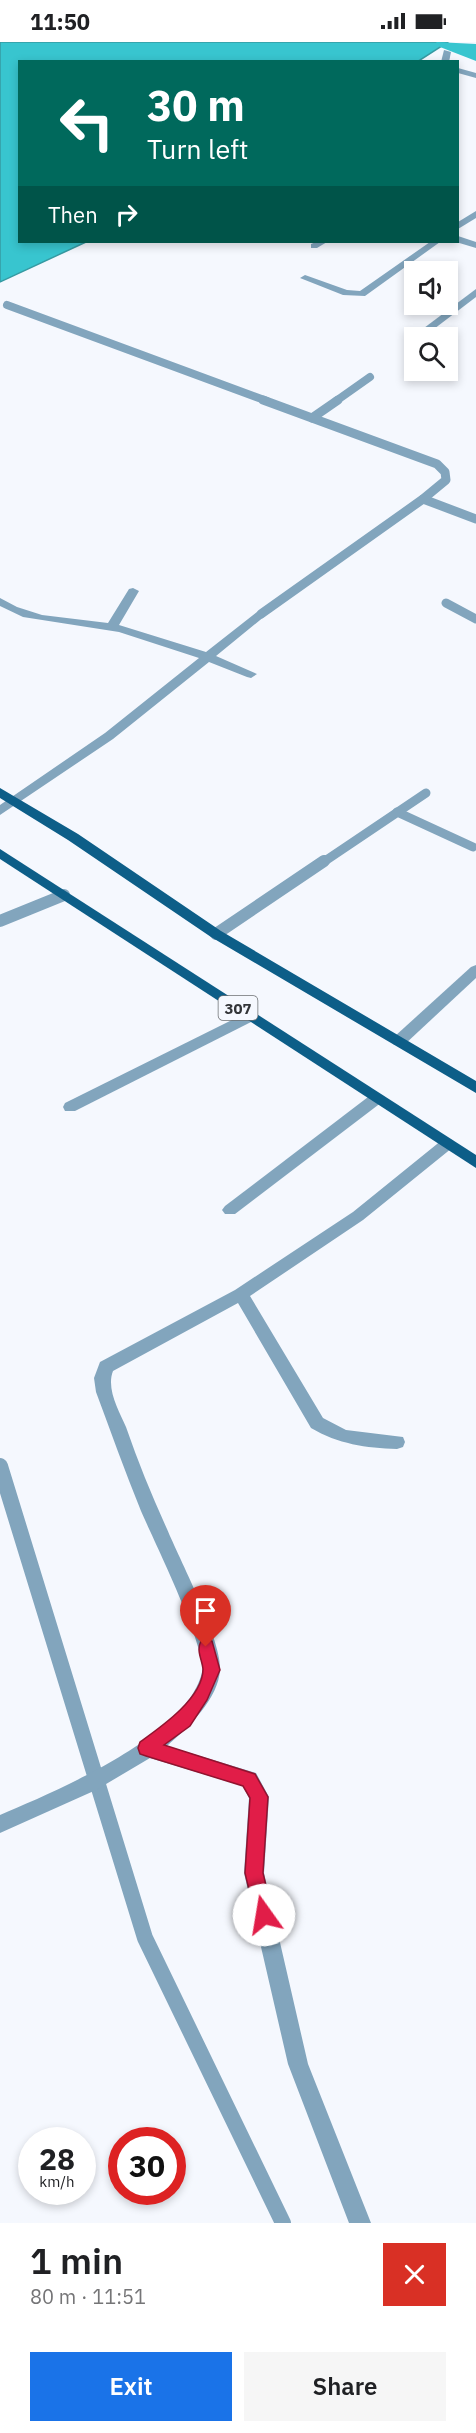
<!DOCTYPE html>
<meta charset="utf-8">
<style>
:root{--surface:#fff;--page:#f6f6f6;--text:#202124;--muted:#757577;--accent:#1a73e8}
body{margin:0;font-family:"IBM Plex Sans",sans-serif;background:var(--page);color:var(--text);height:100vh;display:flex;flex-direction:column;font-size:22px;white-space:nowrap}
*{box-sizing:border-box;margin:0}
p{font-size:20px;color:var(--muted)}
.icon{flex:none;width:33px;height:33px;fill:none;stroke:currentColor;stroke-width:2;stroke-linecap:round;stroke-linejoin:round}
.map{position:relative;height:2181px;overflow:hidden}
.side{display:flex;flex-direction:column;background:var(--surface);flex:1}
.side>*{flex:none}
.top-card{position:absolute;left:18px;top:18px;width:441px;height:183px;border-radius:0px;box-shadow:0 3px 9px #0003;background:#00695c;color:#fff;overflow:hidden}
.fabs{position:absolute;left:404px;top:219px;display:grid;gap:12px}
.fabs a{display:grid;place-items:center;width:54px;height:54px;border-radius:0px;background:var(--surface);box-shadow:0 3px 9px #0003;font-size:30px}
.speed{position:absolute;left:18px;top:2085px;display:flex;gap:12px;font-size:30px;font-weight:700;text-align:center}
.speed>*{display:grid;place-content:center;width:78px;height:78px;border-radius:50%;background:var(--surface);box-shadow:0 3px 9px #0003;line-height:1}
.speed small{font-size:15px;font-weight:400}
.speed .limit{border:9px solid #d22;background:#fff;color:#111}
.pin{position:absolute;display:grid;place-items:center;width:51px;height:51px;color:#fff;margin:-62px -26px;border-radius:50% 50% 50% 0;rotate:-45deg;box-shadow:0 0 6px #0007}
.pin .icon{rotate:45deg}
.me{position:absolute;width:66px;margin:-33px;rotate:347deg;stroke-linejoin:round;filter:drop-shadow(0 0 4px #0008)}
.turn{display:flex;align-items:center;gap:21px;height:126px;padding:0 30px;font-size:27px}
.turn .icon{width:78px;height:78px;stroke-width:2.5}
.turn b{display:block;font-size:42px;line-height:51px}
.then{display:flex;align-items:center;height:57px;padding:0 30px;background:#0003;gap:12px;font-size:22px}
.round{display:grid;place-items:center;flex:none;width:63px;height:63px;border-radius:0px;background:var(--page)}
.headline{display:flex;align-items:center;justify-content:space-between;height:102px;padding:0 30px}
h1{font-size:36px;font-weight:600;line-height:45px}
.action{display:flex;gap:12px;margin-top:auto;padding:12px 30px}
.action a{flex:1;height:69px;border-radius:0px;background:var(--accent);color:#fff;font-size:24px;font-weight:600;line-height:69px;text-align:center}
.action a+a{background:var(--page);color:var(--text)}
.status{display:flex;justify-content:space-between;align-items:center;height:42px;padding:0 30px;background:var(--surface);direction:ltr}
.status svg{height:16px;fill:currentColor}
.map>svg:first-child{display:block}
</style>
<div class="status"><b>11:50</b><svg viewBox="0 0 49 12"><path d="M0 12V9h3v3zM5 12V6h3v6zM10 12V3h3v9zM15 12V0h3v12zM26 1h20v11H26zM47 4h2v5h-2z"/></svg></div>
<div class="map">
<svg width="476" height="2181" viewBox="0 0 476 2181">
<rect width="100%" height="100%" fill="#f5f8fe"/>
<path fill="#38c5cf" stroke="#369aa2" stroke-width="1.5" d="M0 0H448L417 20H20V200H86L0 240Z"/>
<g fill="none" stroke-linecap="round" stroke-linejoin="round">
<path fill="#38c5cf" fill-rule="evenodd" d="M436 0 476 2V19L440 5Z"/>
<g stroke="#82a5bd" stroke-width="8">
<path d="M7 263 267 359"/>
<path d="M336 359 370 335"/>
</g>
<g stroke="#82a5bd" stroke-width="9">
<path d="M312 376 338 358"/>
<path d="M423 457 476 477"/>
<path d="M446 561 476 577"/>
<path d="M261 572 423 457 446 438 445 430 437 422 263 358"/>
<path d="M397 770 473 805"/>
<path d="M322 821 426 751"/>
</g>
<g stroke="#82a5bd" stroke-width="12">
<path d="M0 879 64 853"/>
<path d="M216 892 324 819"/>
</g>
<path stroke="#82a5bd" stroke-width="16" d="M0 1424 145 1896 283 2181"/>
<g fill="#82a5bd" fill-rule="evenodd">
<path d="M444 8 451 10 449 20H441Z"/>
<path d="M458 26 476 31V36L458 31Z"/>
<path d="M476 169V176L458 187V180Z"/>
<path d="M458 194 476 200V206L456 200Z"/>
<path d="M316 200H327L317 206H311V202Z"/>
<path d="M430 200H440L365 254 343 253 300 236 305 233 347 248 360 249Z"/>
<path d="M476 247V255L430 290H424V286Z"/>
<path d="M133 546 139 549 119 583 206 610 257 570H265V574L216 614 257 632 251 636 247 635 209 620 113 697 0 773V763L105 691 199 616 119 590 23 575 0 564V556L17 565 42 573 108 581 129 547Z"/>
<path d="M476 923V936L404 1003H394L392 999 394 995 471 925Z"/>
<path d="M250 969 257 974 255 978 75 1069H65L63 1065 65 1061Z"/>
<path d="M377 1051 384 1056 382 1060 235 1172H225L222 1168 225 1164 372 1052Z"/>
<path d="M447 1096 452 1098 455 1102 452 1106 363 1178 250 1254 323 1376 346 1388 403 1395 405 1400 403 1405 397 1407C366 1406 338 1402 311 1386L238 1261 113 1329C106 1347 119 1369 126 1385 138 1420 152 1454 167 1487 179 1516 222 1599 220 1627 219 1657 188 1685 167 1704L256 1731 269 1755 264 1831 308 2022 371 2181H349L288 2022 244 1831 249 1756 243 1744 150 1716 96 1748 0 1791V1773C56 1749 188 1694 202 1630 207 1606 153 1497 141 1469 125 1430 111 1390 96 1350L94 1336 100 1320 235 1248 353 1170 442 1098Z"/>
</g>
<g fill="#0d5e88" fill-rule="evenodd">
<path d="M0 746 78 792 221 889 476 1039V1051L211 895 68 798 0 756Z"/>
<path d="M0 807 476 1113V1126L0 817Z"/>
</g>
</g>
<path fill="#e11d48" stroke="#92132f" stroke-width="1.5" d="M206 1597 212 1599 220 1628 207 1658 190 1684 164 1703 255 1732 268 1755 263 1831 273 1873 270 1880 264 1882 257 1880 255 1873 245 1831 250 1756 243 1744 146 1714 140 1712 138 1706 140 1700C161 1685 203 1656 203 1627 202 1617 196 1609 201 1599Z"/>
<g text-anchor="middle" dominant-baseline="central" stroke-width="6" stroke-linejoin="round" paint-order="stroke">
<rect fill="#f5f8fe" stroke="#6d7073" stroke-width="1.5" x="218.5" y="954" width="39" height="24" rx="4.5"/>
<g font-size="15" font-weight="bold" fill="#333538">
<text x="238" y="966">307</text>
</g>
</g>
</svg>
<div class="fabs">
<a><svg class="icon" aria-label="sound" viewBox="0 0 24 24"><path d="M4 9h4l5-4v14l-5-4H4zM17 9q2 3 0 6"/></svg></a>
<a><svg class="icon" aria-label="search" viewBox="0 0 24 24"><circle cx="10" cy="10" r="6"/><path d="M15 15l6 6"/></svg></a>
</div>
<div class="speed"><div>28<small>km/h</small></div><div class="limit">30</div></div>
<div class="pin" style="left:206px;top:1605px;background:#d93025"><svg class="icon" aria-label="arrive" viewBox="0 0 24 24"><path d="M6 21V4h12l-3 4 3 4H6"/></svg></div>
<svg class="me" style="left:264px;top:1873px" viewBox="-20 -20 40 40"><circle r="19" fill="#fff"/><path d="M0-13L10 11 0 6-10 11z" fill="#e11d48"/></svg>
<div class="top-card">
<div class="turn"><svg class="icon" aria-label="left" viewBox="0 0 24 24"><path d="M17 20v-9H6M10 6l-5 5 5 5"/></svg><div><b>30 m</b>Turn left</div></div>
<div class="then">Then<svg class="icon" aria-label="right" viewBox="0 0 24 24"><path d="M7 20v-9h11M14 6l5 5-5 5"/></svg></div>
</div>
</div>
<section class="side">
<div class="headline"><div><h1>1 min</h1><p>80 m · 11:51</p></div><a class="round" style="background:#d93025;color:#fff"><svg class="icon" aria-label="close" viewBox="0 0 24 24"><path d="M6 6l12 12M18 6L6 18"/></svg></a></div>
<div class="action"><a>Exit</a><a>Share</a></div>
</section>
